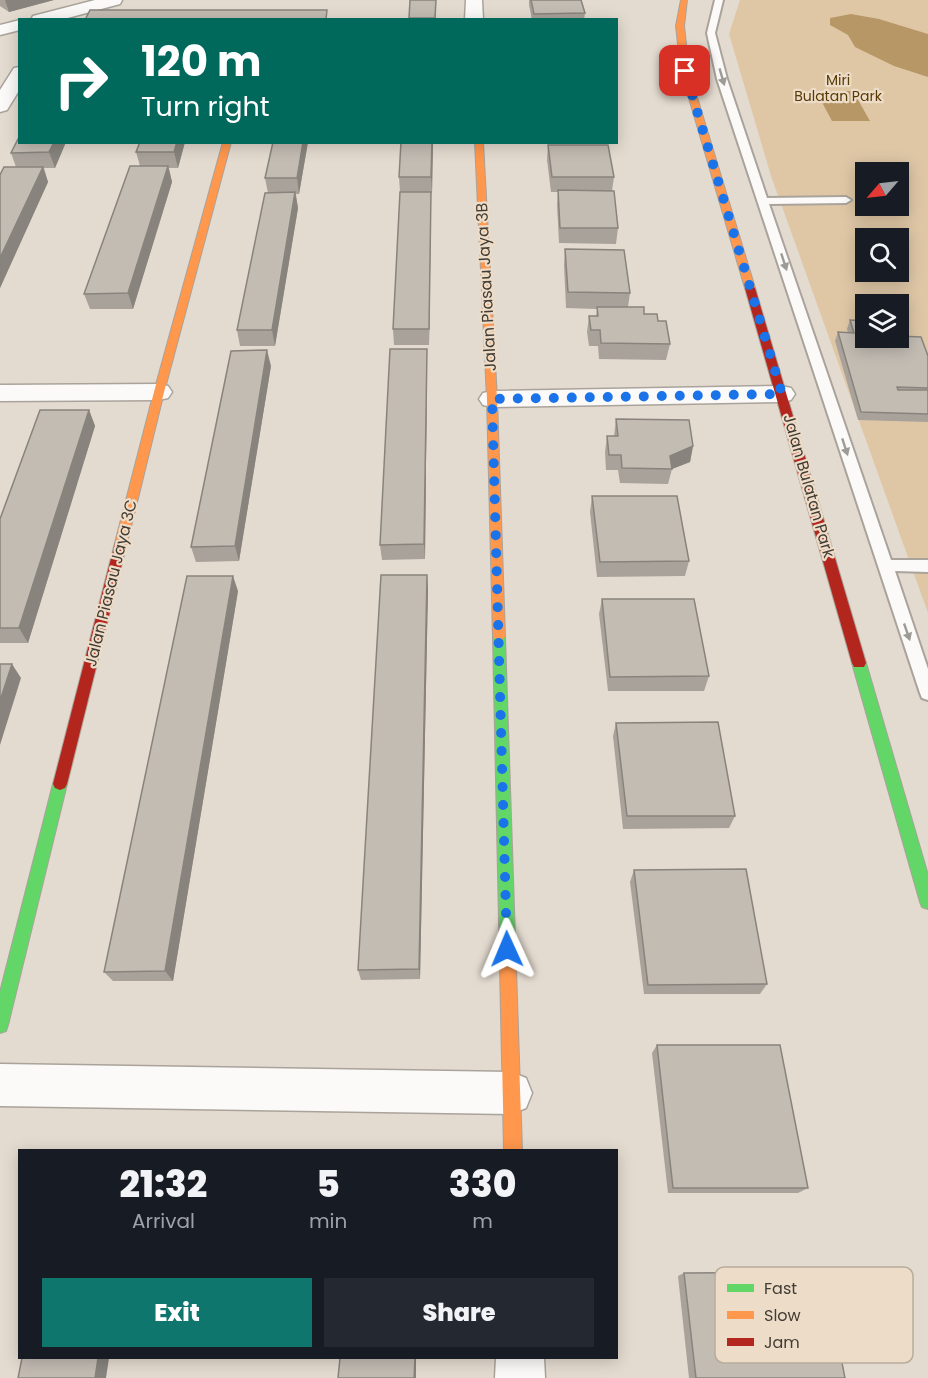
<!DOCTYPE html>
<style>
:root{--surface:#171b24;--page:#242831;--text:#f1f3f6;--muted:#9ea1a6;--accent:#0f766e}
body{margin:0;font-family:Poppins,sans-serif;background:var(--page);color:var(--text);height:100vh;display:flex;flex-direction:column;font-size:22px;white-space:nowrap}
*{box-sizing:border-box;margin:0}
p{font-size:20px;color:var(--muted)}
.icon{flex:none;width:33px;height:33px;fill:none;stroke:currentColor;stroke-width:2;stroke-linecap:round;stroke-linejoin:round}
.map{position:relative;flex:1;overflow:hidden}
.panel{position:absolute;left:18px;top:1149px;width:600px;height:210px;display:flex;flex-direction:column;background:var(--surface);border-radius:0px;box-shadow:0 3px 15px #0003}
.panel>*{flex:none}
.hud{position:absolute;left:18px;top:18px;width:600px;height:126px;border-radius:0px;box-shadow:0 3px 15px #0003;background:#00695c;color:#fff;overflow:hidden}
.needle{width:39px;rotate:242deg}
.fabs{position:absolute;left:855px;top:162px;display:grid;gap:12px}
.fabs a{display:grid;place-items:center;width:54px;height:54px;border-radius:0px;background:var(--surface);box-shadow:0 3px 15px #0003;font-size:30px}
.pin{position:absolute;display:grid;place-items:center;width:51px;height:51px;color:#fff;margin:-26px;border-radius:12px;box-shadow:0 3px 9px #0006}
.me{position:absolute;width:66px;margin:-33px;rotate:359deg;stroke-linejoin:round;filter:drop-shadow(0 0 4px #0008)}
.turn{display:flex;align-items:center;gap:21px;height:126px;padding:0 24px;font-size:27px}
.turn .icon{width:78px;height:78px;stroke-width:2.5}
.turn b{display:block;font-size:42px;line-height:51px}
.eta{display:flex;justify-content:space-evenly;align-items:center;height:102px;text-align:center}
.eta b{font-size:36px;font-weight:800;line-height:42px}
.button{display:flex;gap:12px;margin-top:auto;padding:12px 24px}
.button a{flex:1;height:69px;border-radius:0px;background:var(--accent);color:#fff;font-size:24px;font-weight:800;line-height:69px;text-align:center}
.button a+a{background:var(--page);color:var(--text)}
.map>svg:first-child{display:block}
</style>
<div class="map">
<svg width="928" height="1378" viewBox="0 0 928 1378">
<rect width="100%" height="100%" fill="#e4dbd0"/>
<path fill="#dfc7a6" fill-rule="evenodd" d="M740 0H928V613L771 176 729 34ZM866 172H898V206H866ZM866 238H898V272H866ZM866 304H898V338H866Z"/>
<g fill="#b89767">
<path d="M851 14 879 19 928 34V77L894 66 855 47 848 35 830 25V18Z"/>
<path d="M816 91H853L870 121H832Z"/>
</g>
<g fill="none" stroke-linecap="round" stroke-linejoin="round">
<defs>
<path id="lane" d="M715 0H723L715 33 727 79 767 198 846 197 851 200 846 203 769 204 891 560H928V572L895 571 928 669V700L922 698 920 693 717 79 707 33Z"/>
<g id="street">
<path d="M95 0H122L120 4 60 20H31L33 16Z"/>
<path d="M466 0H482L483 20H465Z"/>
<path d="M20 20V30L0 35V25Z"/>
<path d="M20 67V89L7 110 0 112V90L14 68Z"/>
<path d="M159 384 168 386 172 392 168 398 159 400 0 401V385Z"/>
<path d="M782 386 791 388 795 394 791 400 782 402 492 407 483 405 479 399 483 393 492 391Z"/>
<path d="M0 1064 511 1072 526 1078 532 1093 526 1108 511 1114 0 1106Z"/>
<path d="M496 1358H544L545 1378H495Z"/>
</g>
<g id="fast">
<path d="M499 632 505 637 516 968 514 974 508 976 502 974 500 968 493 637Z"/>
<path d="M859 658 864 659 866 663 928 875V909L922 907 920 902 852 663 854 659Z"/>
<path d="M60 778 65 780 67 784 8 1025 6 1031 0 1033V992L53 784 55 780Z"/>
</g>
<g id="slow">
<path d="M681 0H687L684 26 689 71 755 288 750 291 745 288 681 71 676 26Z"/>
<path d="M223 142H231L164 392 127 543 121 547 115 543 154 392Z"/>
<path d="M475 142H483L497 399 505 637 499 642 493 637 487 399Z"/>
<path d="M508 960 514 962 516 968 522 1150H504L500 968 502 962Z"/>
</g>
<g id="jam">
<path d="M750 285 755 288 866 663 864 667H854L852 663 745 288Z"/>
<path d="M121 539 127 543 67 784 65 788 60 790 55 788 53 784 115 543Z"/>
</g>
</defs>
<use href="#lane" stroke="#aaa39b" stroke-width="4"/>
<use href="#street" stroke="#aaa39b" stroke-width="3"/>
<use href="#fast" stroke="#aaa39b" stroke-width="2"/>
<use href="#slow" stroke="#aaa39b" stroke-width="2"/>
<use href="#jam" stroke="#aaa39b" stroke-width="2"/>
<use href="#lane" fill="#fbfaf8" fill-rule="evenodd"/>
<use href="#street" fill="#fbfaf8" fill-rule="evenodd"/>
<use href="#fast" fill="#63d668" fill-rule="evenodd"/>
<use href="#slow" fill="#ff974d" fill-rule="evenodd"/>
<use href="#jam" fill="#b3261e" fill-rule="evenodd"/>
</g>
<g fill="#a8a29a">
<path d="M0 0H54L9 12 0 6Z"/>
<path d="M410 0H436V20H409Z"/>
<path d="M529 0H581L585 13 584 20H532L529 5Z"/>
<path d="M20 142H66L55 168H44L48 182 0 288V175L16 167 11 153Z"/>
<path d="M185 142 178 168H169L172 182 133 309H90L84 294 140 166 136 152Z"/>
<path d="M308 142 299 194H296L298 208 275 346H240L237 330 268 193 265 178Z"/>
<path d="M433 142 432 193H431L429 345H394L393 329 400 192 399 177Z"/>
<path d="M548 145 614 177 612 191 618 228 616 244 559 243 557 205 558 192H551L547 160Z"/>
<path d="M565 249 630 293 628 307 644 314 658 321 670 344 666 360 599 359 598 346H589L587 332 589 316H596L597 309 566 308 564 265Z"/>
<path d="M850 320 866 338 928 356V422L858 420 835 341 838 332 848 333 847 329Z"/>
<path d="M427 365 425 559 382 560 380 545Z"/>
<path d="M271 366 239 561 196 562 191 547Z"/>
<path d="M89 410 95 426 28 643H0V519Z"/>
<path d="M616 419 693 446 690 462 672 469 668 484 620 483 618 470H606L605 452 607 436H614Z"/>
<path d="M592 496 689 561 685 576 597 577 590 512Z"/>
<path d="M427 575 428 590 420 979 361 980 358 970Z"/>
<path d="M238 591 173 981H113L104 972Z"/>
<path d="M602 599 709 676 704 691H608L599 614Z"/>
<path d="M616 723 735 816 729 828 623 829 613 736Z"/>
<path d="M634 870 767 984 760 994H644L630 882Z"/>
<path d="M657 1045 808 1188 798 1193H668L652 1053Z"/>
<path d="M684 1273 845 1378H689L678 1276Z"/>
</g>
<g fill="#88847d">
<path d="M5 0H54L9 12Z"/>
<path d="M54 142H66L55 168 49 152Z"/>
<path d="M177 142H185L178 168 174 152Z"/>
<path d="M303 142H308L299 194 297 178Z"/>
<path d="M432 142H433L432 193 431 177Z"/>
<path d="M168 166 172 182 133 309 128 293Z"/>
<path d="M43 167 48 182 0 288V258Z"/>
<path d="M295 192 298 208 275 346 272 330Z"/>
<path d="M431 192V208L429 345V329Z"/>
<path d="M427 349V365L425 559 424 544Z"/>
<path d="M267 350 271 366 239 561 235 546Z"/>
<path d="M89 410 95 426 28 643 19 628Z"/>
<path d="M693 446 690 462 672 469 670 456Z"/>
<path d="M427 575 428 590 420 979 419 969Z"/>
<path d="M233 576 238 591 173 981 165 971Z"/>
<path d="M12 664 21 678 0 745V701Z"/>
<path d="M98 1358H109L106 1378H95Z"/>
<path d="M415 1358H416V1378H414Z"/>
</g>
<g fill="#c3bcb3" stroke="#88847d" stroke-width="1.5">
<path d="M410 0H436L435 18H409Z"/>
<path d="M531 0H581L585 13 534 14Z"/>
<path d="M90 10H327L326 19 85 20Z"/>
<path d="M20 135V142H54L49 152 11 153Z"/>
<path d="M140 142H177L174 152H136Z"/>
<path d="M273 142H303L297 178H265Z"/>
<path d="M401 142H432L431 177H399Z"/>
<path d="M548 145H608L614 177H552Z"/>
<path d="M130 166H168L128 293 84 294Z"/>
<path d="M4 167H43L0 258V175Z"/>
<path d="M558 190 614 191 618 228H560Z"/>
<path d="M295 192 272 330H237L265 193Z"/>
<path d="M400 192H431L429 329H393Z"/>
<path d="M565 249 624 250 630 293 568 292Z"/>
<path d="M597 307H644V314H657L658 321H666L670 344 601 343 600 330H591L589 316H598Z"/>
<path d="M850 320 866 321V338H898V336L921 337 928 356V388L897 387 898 390H928V414L861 412 838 332 854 333Z"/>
<path d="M390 349H427L424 544 380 545Z"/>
<path d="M267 350 235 546 191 547 231 351Z"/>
<path d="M40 410H89L19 628H0V519Z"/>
<path d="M616 419 689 420 693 446 670 456 672 469 622 468 621 455H609L607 436H618Z"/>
<path d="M592 496H677L689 561 600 562Z"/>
<path d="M381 575H427L419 969 358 970Z"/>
<path d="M187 576H233L165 971 104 972Z"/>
<path d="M602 599H694L709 676 610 677Z"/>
<path d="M0 664H12L0 701Z"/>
<path d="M718 722 735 816H627L616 723Z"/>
<path d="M746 869 767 984 648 985 634 870Z"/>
<path d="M657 1045H780L808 1188H673Z"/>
<path d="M824 1272 845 1378H696L684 1273Z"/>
<path d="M22 1358H98L95 1378H18Z"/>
<path d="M340 1358H415L414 1378H338Z"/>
</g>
<defs><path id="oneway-solid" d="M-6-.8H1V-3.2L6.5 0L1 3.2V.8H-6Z" transform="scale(1.5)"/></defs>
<g fill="#9e9b96">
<use href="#oneway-solid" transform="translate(722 77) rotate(74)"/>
<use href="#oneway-solid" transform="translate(784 262) rotate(72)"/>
<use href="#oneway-solid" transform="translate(845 447) rotate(72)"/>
<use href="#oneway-solid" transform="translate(907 632) rotate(71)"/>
</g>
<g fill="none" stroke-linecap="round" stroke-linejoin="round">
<path stroke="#1a73e8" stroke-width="10" stroke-dasharray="0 18" d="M507 949 492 399 782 394 685 71"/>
</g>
<g text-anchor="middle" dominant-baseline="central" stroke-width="4.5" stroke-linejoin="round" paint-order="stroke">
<g font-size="14" fill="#583a04" stroke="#ecdcc8">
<text x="838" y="80">Miri<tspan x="838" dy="16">Bulatan Park</tspan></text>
</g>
<g font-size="16" fill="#423c34" stroke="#ecdcc8">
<text transform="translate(486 287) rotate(-93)">Jalan Piasau Jaya 3B</text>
<text transform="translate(809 486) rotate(74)">Jalan Bulatan Park</text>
<text transform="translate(111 583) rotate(-76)">Jalan Piasau Jaya 3C</text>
</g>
</g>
<rect x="715" y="1267" width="198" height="96" rx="9" fill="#ecdcc8" stroke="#b9ac9c" stroke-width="1.5"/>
<rect x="727" y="1284" width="27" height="8" fill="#63d668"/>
<rect x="727" y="1311" width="27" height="8" fill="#ff974d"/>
<rect x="727" y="1338" width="27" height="8" fill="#b3261e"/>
<g font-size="16" fill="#423c34">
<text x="764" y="1294">Fast</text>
<text x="764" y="1321">Slow</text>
<text x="764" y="1348">Jam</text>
</g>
</svg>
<div class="fabs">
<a><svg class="needle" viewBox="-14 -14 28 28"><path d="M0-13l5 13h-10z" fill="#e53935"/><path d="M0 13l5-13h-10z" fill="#9ea1a6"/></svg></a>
<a><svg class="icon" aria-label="search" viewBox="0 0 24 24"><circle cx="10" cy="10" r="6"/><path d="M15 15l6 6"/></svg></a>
<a><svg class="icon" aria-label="layers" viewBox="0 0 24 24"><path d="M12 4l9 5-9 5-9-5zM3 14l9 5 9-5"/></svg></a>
</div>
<div class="pin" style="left:685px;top:71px;background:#d93025"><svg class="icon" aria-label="arrive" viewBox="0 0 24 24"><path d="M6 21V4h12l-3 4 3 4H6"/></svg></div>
<svg class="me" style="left:507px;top:949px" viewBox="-20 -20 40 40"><path d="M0-17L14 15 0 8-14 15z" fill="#1a73e8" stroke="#fff" stroke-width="4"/></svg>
<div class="hud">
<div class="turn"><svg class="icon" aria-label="right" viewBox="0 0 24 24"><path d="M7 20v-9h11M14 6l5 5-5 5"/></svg><div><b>120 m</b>Turn right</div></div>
</div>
<section class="panel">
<div class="eta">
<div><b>21:32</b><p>Arrival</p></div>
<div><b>5</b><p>min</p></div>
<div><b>330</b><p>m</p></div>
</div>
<div class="button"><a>Exit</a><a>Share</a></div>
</section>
</div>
